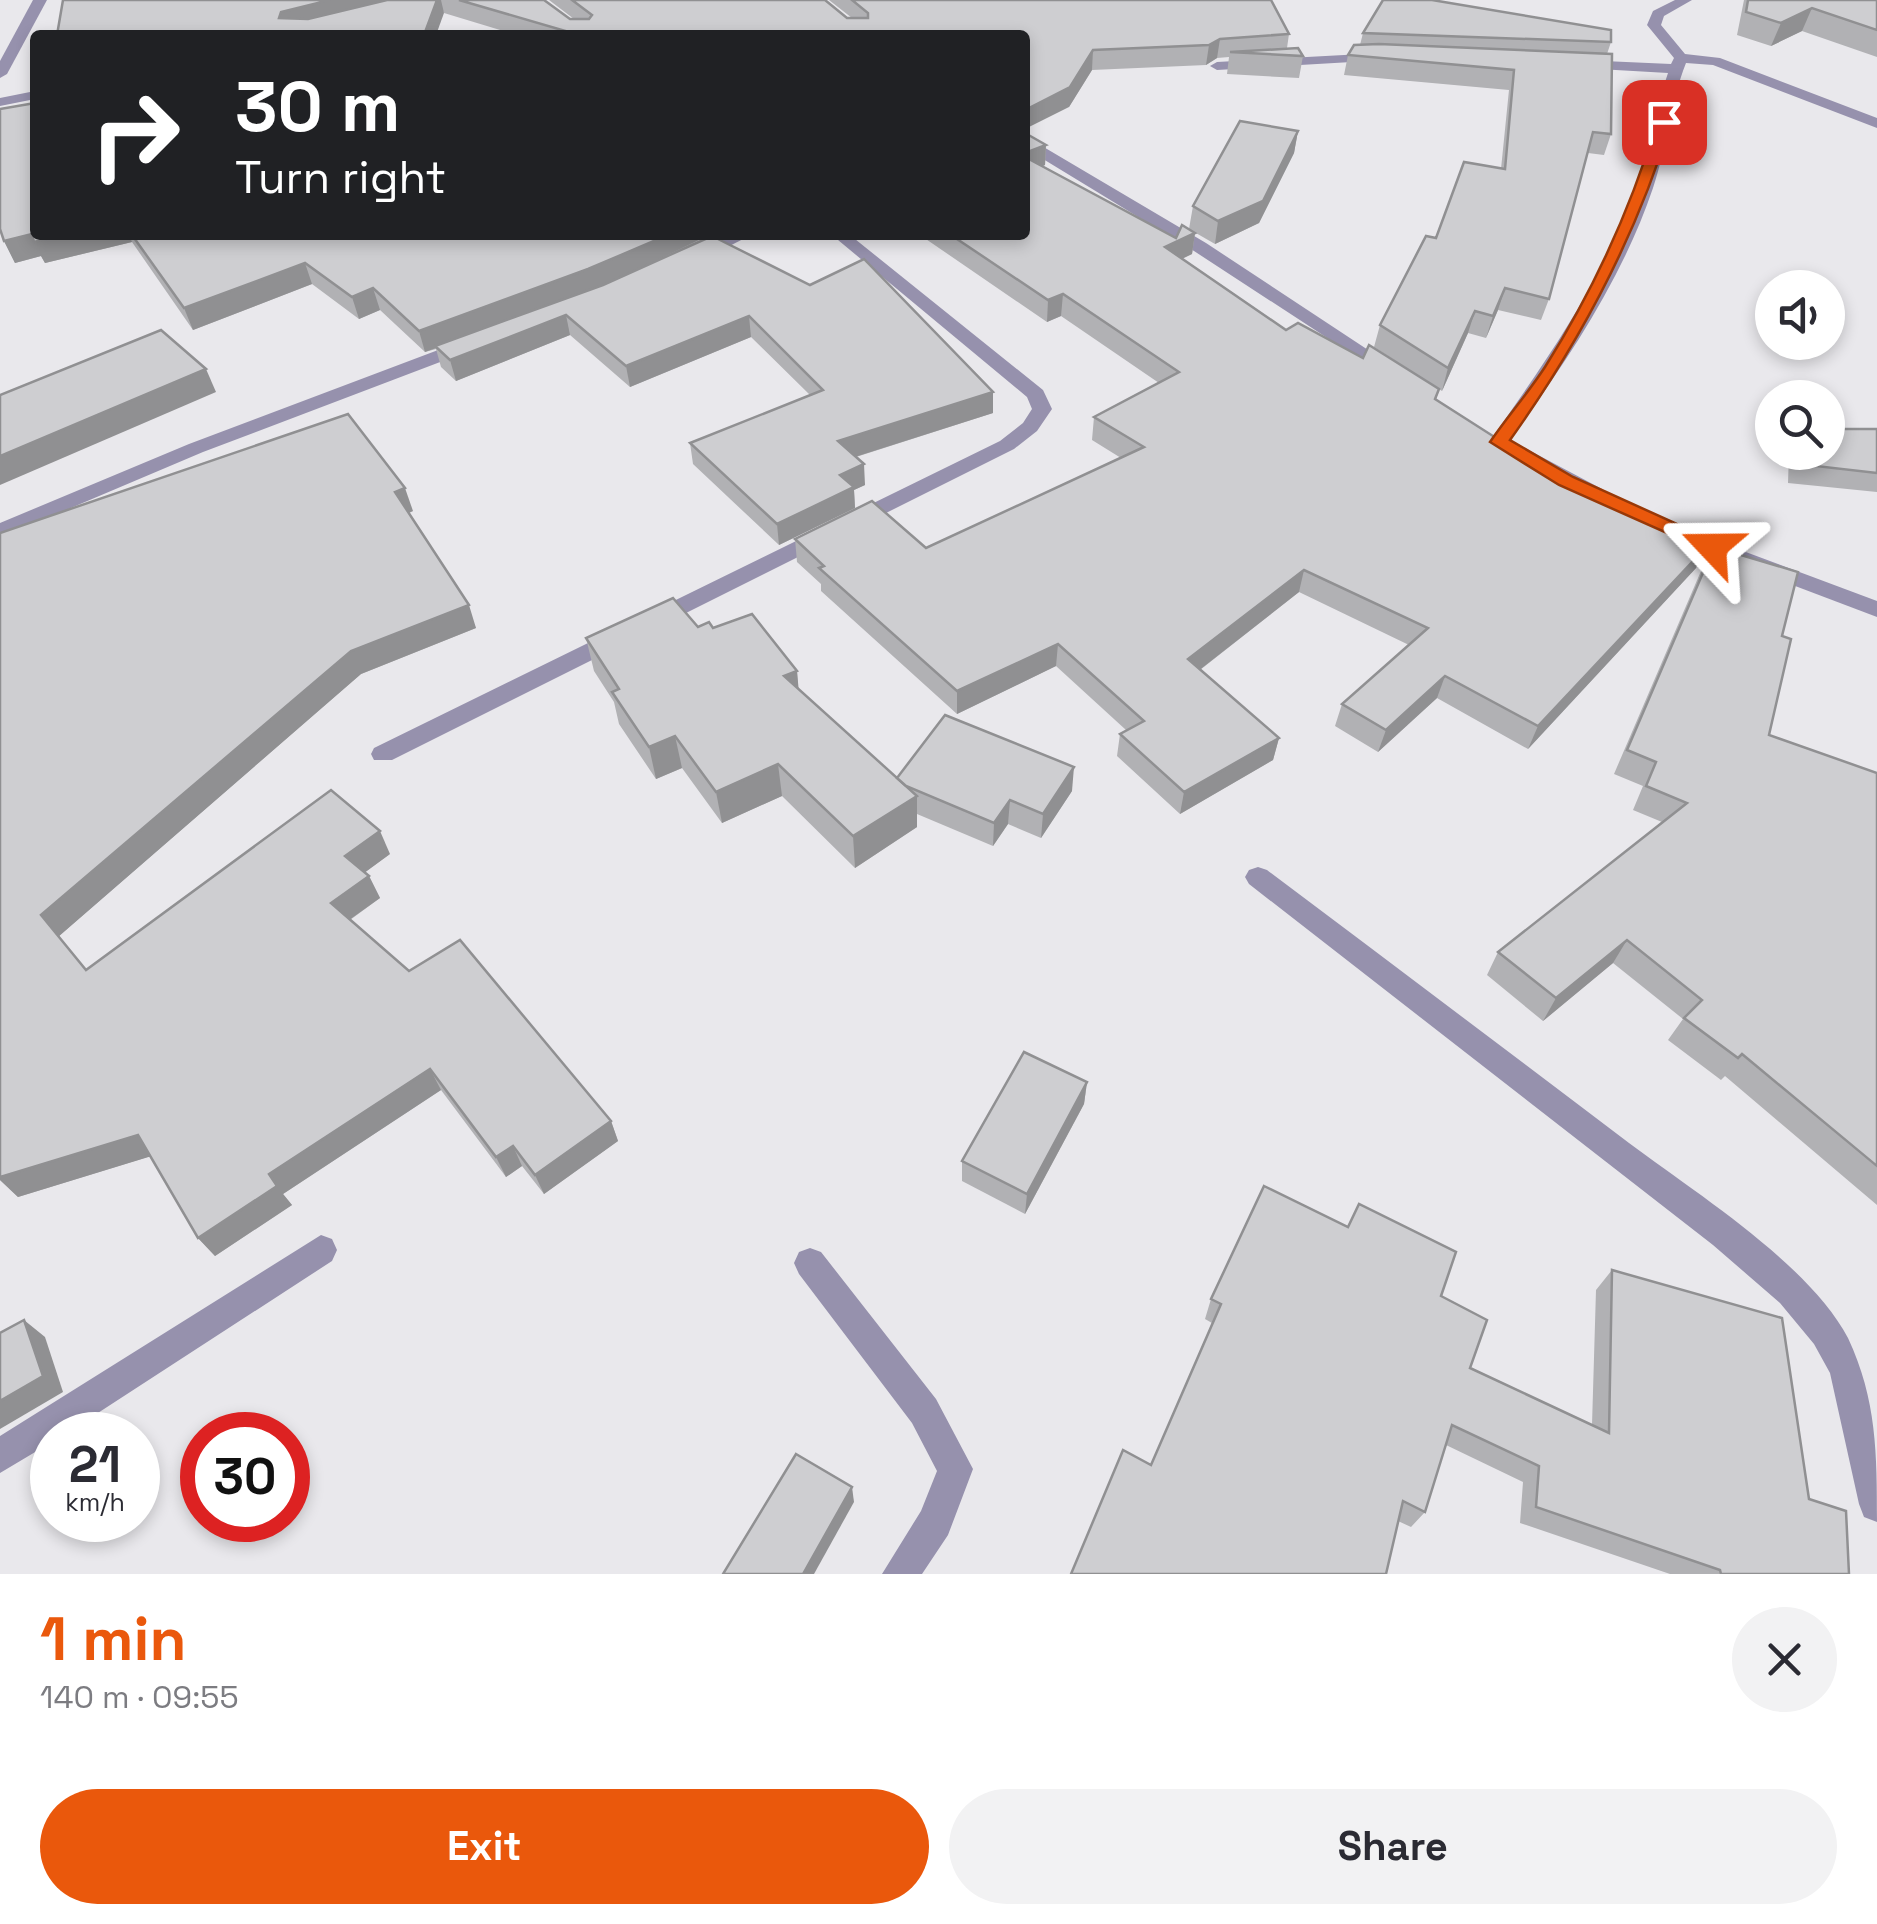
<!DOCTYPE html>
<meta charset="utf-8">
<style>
:root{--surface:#fff;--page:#f2f2f3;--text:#2b2b33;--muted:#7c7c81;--accent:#ea580c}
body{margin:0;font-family:"Space Grotesk",sans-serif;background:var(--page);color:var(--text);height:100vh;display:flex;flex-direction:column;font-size:38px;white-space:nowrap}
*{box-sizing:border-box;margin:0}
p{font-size:32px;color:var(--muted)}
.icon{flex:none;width:55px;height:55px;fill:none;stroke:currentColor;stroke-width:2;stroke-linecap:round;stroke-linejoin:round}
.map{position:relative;height:1574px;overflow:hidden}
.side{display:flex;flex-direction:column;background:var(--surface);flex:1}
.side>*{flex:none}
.hud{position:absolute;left:30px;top:30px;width:1000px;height:210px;border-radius:10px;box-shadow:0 5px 15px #0003;background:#202124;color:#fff;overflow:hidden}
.controls{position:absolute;left:1755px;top:270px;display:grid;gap:20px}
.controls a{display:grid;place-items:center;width:90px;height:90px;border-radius:50%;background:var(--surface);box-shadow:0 5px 15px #0003;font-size:50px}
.speed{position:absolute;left:30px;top:1412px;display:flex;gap:20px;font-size:50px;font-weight:700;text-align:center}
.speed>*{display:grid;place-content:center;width:130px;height:130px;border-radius:50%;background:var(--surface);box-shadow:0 5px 15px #0003;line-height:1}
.speed small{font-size:25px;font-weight:400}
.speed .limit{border:15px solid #d22;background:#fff;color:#111}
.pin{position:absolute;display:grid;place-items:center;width:85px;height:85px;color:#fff;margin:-42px;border-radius:20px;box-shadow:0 5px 15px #0006}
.me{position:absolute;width:110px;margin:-55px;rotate:293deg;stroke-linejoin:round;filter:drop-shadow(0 0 8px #0008)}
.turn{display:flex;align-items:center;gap:35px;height:210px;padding:0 40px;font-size:45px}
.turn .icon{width:130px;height:130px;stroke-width:2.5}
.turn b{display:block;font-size:70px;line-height:85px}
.round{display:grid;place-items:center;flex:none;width:105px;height:105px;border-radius:52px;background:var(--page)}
.head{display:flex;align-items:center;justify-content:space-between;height:170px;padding:0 40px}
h1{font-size:60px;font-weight:600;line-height:75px;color:var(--accent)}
.cta{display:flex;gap:20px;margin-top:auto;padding:20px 40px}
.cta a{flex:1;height:115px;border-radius:60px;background:var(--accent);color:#fff;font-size:40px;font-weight:600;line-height:115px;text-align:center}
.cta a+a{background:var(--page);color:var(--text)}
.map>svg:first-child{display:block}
</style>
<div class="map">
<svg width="1877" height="1574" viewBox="0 0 1877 1574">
<rect width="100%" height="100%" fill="#e9e8ec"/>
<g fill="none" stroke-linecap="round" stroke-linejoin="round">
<g fill="#9691ad" fill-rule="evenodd">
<path d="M33 0H47L7 74 0 78V61Z"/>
<path d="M1675 0H1692L1664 16 1661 25 1685 54 1720 58 1877 118V128L1713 65 1686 63C1670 103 1667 147 1653 188 1622 280 1566 362 1510 440L1602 489 1605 494 1595 500 1489 442C1545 363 1601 283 1635 191 1650 153 1654 112 1668 73L1581 68 1574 64 1581 60 1671 64 1674 58 1647 25 1653 11Z"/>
<path d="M1381 53 1386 54V60L1217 70 1210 66 1217 62Z"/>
<path d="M35 91V99L0 106V98Z"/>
<path d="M1025 136 1206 243 1403 373 1401 377H1387L1194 251 1025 148Z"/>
<path d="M729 235H751L704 259 689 255Z"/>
<path d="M832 235H850L1043 390 1052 409 1037 431 1014 449 392 760H374L371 754 374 748 1000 441 1023 423 1032 409 1027 397Z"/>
<path d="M470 338 477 340V348L203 452 0 538V523L189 444Z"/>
<path d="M1676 526 1877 601V617L1668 538 1665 533Z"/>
<path d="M1258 867 1267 870C1388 961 1509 1052 1629 1143 1697 1194 1809 1264 1848 1338 1877 1400 1877 1454 1877 1522L1864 1517 1859 1504 1830 1373 1814 1344 1780 1303 1713 1245 1249 884 1245 877 1249 870Z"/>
<path d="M321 1235 332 1239 337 1250 332 1261 64 1435H52V1442L0 1473V1436Z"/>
<path d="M810 1248 821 1252 936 1399 973 1469 948 1535 922 1574H882L921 1511 937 1471 912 1423 799 1274 794 1263 799 1252Z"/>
</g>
</g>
<g fill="#b1b1b4">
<path d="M437 0H544L570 19H574L549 0H825L847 18H852L829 0H1271L1289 34 1287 48 1303 56 1299 78 1227 74 1229 57 1217 58 1206 65 1092 70 1069 107 1025 35H517L444 13Z"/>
<path d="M1743 0H1877V57L1802 31 1771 46 1737 35 1744 0Z"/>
<path d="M1363 33 1611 42 1607 54 1611 134 1604 155 1588 153 1549 299 1541 320 1498 310 1486 338 1468 333 1442 391 1374 347 1380 325 1436 238 1501 169 1509 90 1344 75 1348 55 1360 45Z"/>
<path d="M1298 131 1294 153 1259 223 1215 244 1189 229 1193 206Z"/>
<path d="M1046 145 1045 165 1043 166 1176 238 1195 233 1192 254 1182 259 1286 330 1363 358 1439 389 1436 400 1554 475 1708 545 1696 568 1528 749 1437 698 1378 752 1335 726 1342 704 1409 645 1299 592 1200 670 1279 738 1273 760 1180 814 1117 756 1120 734 1126 730 1056 666 957 714 821 591V584L797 562 795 539 926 548 1121 458 1092 440 1094 417 1159 383 1061 316 1047 322 920 235H1025Z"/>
<path d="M35 235H709L694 243 993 392V413L856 457 865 485 854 490 855 508 779 545 693 464 690 443 810 395 751 337 630 387 570 335 456 381 441 367 436 349 425 352 380 310 359 319 312 284 193 330 132 242 45 263 41 256 15 263 4 241Z"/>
<path d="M1877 429V492L1788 483 1789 452H1828Z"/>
<path d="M413 511 409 513 476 628 361 674 59 936 86 970 390 854 365 872 369 876 380 898 350 920 409 971 611 1121 618 1141 544 1194 522 1166 506 1177 441 1090 283 1194 292 1205 215 1256 198 1238 151 1156 18 1197 0 1180V533Z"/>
<path d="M1714 547 1782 636 1769 735 1877 773V1205L1725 1076 1721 1080 1668 1040 1683 1019 1613 963 1543 1021 1487 975 1498 952 1662 822 1633 810 1643 786 1614 774 1701 571Z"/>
<path d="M698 627 713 628 797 671 798 689 897 778 1072 791 1041 838 1008 824 993 846 917 814V827L855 868 782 796 722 823 682 768 656 779 619 724 614 702 594 671 586 638Z"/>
<path d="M1087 1082 1084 1104 1025 1214 962 1181V1161Z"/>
<path d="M1612 1270 1809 1499 1849 1574H1670L1520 1523 1523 1482 1446 1445 1425 1512 1411 1527 1398 1521 1151 1465 1212 1323 1205 1319 1211 1299 1441 1296 1470 1368 1592 1425 1596 1290Z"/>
</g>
<g fill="#909092">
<path d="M330 0H413L287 31 279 18 281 12Z"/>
<path d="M437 0H441L444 13 436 35H424Z"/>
<path d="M1812 8 1802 31 1771 46 1781 23Z"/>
<path d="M1220 39 1217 58 1206 65 1209 45Z"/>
<path d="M1093 50 1092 70 1069 107 1025 129V110Z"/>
<path d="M1298 131 1294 153 1259 223 1215 244 1218 221Z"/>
<path d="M1046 145 1045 165 1025 173V153Z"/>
<path d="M1195 233 1192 254 1162 268 1165 247Z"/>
<path d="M32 234 129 235 132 242 45 263 41 256 15 263 4 241Z"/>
<path d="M668 235H709L593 291 425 352 419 331Z"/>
<path d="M305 263 312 284 193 330 184 308Z"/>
<path d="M373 288 380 310 359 319 352 297Z"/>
<path d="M1505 288 1498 310 1486 338 1493 316Z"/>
<path d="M1063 294 1061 316 1047 322 1048 300Z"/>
<path d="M1475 311 1468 333 1442 391 1448 368Z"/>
<path d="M566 315 570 335 456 381 450 360Z"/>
<path d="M749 316 751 337 630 387 626 366Z"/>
<path d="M206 369 216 392 0 485V456Z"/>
<path d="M993 392V413L839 462 838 441Z"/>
<path d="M864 464 865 485 854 490 855 508 779 545 777 524 840 475Z"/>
<path d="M405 488 413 511 403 515 395 492Z"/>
<path d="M1708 545 1696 568 1528 749 1538 726Z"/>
<path d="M1304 570 1299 592 1184 682 1188 659Z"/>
<path d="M469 605 476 628 361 674 58 937 41 915 351 651Z"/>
<path d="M1058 644 1056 666 957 714V691Z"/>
<path d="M797 671 800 704 784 676Z"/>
<path d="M1445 676 1437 698 1378 752 1386 730Z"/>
<path d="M675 736 682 768 656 779 649 747Z"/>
<path d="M1279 738 1273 760 1180 814 1184 792Z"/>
<path d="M778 764 782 796 722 823 716 792Z"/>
<path d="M1074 767 1072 791 1041 838 1043 814Z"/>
<path d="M917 796V827L855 868 853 836Z"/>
<path d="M1010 800 1008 824 993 846 994 823Z"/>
<path d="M380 831 390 854 356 879 345 856Z"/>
<path d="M369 876 380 898 342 925 331 903Z"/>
<path d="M1627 940 1613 963 1543 1021 1556 998Z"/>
<path d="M430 1069 441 1090 283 1194 292 1205 215 1256 198 1238 269 1174Z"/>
<path d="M1087 1082 1084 1104 1025 1214 1027 1194Z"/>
<path d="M611 1121 618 1141 544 1194 535 1175Z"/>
<path d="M138 1135 155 1155 18 1197 0 1180V1177Z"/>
<path d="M513 1146 522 1166 506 1177 496 1157Z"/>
<path d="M24 1320 45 1337 63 1392 0 1429V1401Z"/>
<path d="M852 1487 854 1502 814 1574H803Z"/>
</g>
<g fill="#ceced1" stroke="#909092" stroke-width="2.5">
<path d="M63 0H330L281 12 279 18 308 19 387 0H437L424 35H57Z"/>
<path d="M459 0H544L570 19H589L592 15 572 0H825L847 18H868V13L852 0H1271L1289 34 1220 39 1209 45 1093 50 1070 87 1025 110V35H579Z"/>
<path d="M1383 0H1432L1611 30V42L1363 33Z"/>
<path d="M1748 0H1877V30L1812 8 1781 23 1746 12Z"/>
<path d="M1379 44 1612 54 1611 134 1593 132 1549 299 1505 288 1493 316 1475 311 1448 368 1380 325 1426 236 1436 238 1464 162 1505 169 1514 70 1348 55 1354 45Z"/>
<path d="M1298 48 1303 56 1230 52Z"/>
<path d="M35 103V235H63L34 242 32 234 4 241 0 229V109Z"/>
<path d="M1240 121 1298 131 1263 201 1218 221 1193 206Z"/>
<path d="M1025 133 1046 145 1025 153Z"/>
<path d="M1025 157 1176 238 1182 225 1195 233 1165 247 1286 330 1298 323 1363 358 1369 345 1439 389 1435 399 1554 475 1708 545 1538 726 1445 676 1386 730 1342 704 1428 628 1304 570 1188 659 1279 738 1184 792 1120 734 1144 721 1058 644 957 691 819 568 824 566 795 539 872 501 926 548 1144 447 1094 417 1179 372 1063 294 1048 300 951 235H1025Z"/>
<path d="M132 235H668L588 269 419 331 373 288 352 297 305 263 184 308Z"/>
<path d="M712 236 810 285 864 259 993 392 838 441 864 464 840 475 854 487 777 524 690 443 823 390 749 316 626 366 566 315 450 360 435 346 603 285Z"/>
<path d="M161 330 206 369 0 456V395Z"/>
<path d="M348 414 405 488 395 492 469 605 351 651 41 915 86 970 331 790 380 831 345 856 369 876 331 903 409 971 460 940 611 1121 535 1175 513 1146 496 1157 430 1069 269 1174 277 1186 198 1238 138 1135 0 1177V533Z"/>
<path d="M1828 429H1877V473L1798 464V452H1828Z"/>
<path d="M1714 547 1798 572 1782 636 1791 639 1769 735 1877 773V1166L1742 1054 1738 1058 1684 1018 1702 1000 1627 940 1556 998 1498 952 1687 803 1646 786 1656 762 1627 750Z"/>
<path d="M673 598 698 627 709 622 713 628 752 614 797 671 784 676 917 796 853 836 778 764 716 792 675 736 649 747 612 692 619 689 586 638Z"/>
<path d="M945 715 1074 767 1043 814 1010 800 994 823 906 786 897 778Z"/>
<path d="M1024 1052 1087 1082 1027 1194 962 1161Z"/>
<path d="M1264 1186 1348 1227 1359 1204 1456 1252 1441 1296 1487 1320 1470 1368 1609 1433 1612 1270 1782 1318 1809 1499 1846 1511 1849 1574H1721L1720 1570 1536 1507 1539 1466 1452 1425 1425 1512 1403 1501 1386 1574H1071L1123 1450 1151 1465 1221 1304 1211 1299Z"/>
<path d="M24 1320 43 1376 0 1401V1333Z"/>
<path d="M796 1454 852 1487 803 1574H723Z"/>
</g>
<path fill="#ea580c" stroke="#983908" stroke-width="2.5" d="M1664 118 1671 122C1636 238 1580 342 1510 440L1573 477 1719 543 1722 547 1712 553 1559 485 1490 442C1508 416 1528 393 1545 367 1593 291 1631 208 1657 122Z"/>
</svg>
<div class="controls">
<a><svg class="icon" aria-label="sound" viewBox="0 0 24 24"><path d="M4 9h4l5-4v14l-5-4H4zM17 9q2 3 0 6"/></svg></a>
<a><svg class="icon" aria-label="search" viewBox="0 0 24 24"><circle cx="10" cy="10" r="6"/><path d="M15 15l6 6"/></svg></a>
</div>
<div class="speed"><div>21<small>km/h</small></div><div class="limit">30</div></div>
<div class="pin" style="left:1664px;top:122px;background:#d93025"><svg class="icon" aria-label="arrive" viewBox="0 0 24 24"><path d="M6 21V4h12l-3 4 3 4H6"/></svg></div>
<svg class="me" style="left:1712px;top:547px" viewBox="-20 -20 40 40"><path d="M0-17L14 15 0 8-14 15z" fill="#ea580c" stroke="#fff" stroke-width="4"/></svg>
<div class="hud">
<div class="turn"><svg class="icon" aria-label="right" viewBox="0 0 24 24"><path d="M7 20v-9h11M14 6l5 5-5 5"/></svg><div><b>30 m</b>Turn right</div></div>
</div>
</div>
<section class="side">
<div class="head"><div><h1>1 min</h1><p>140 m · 09:55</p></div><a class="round"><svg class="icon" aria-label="close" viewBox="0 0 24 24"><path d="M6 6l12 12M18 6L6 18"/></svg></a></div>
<div class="cta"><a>Exit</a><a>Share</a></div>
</section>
